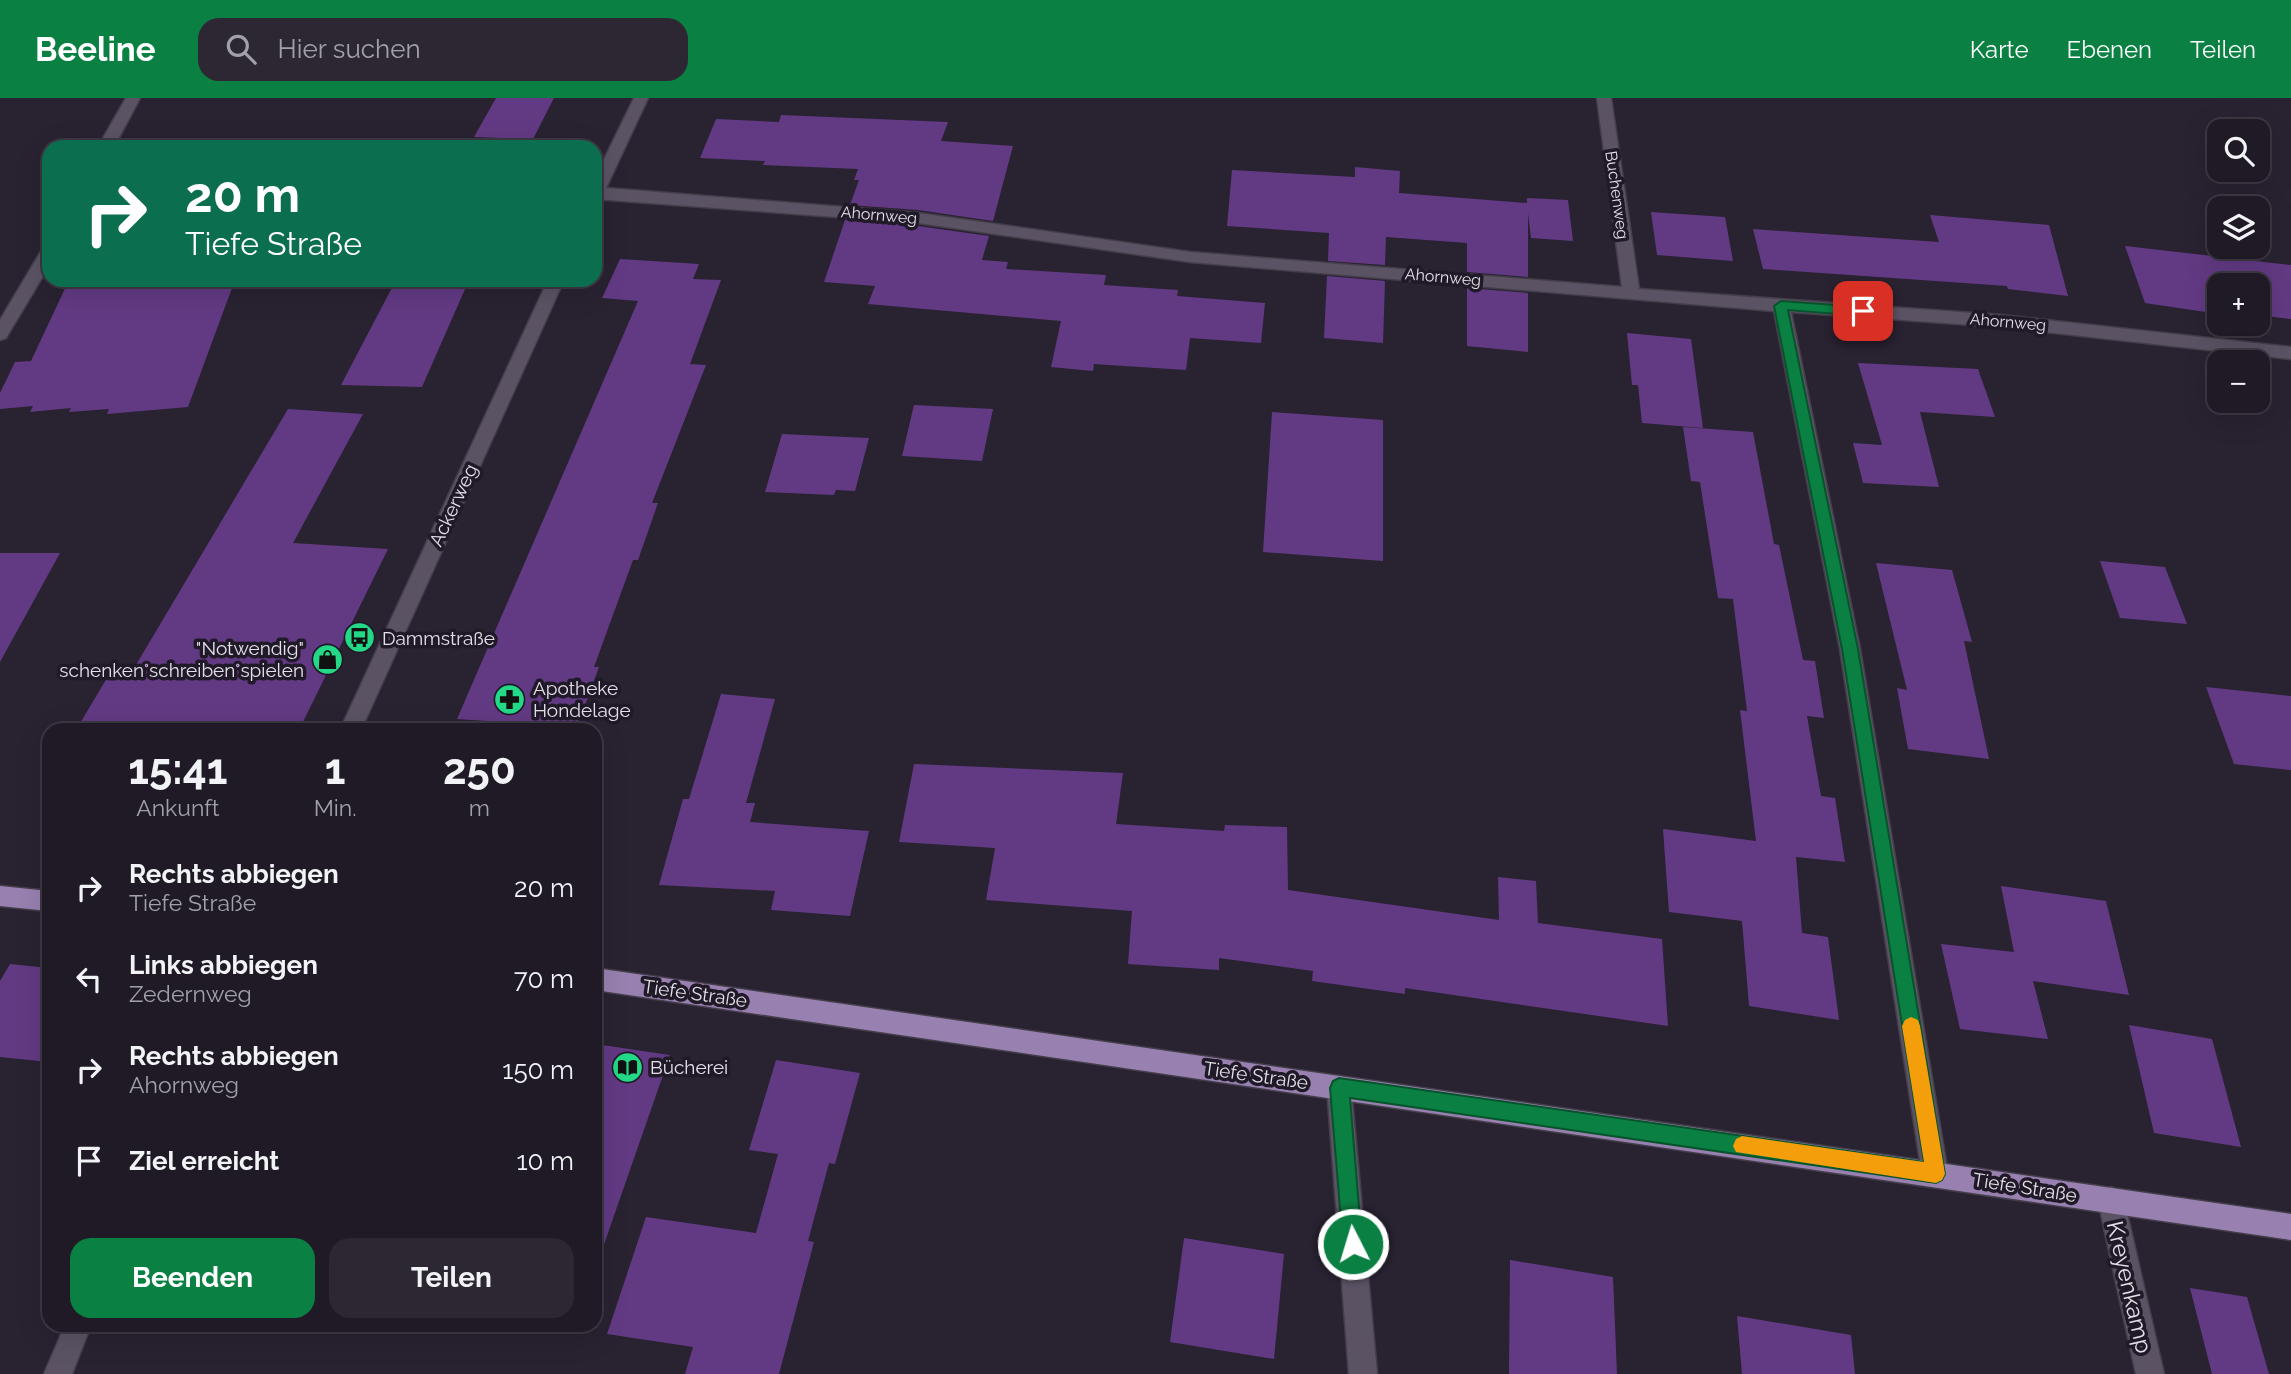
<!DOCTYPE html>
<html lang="de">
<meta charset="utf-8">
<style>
:root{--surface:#1f1a25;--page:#2c2732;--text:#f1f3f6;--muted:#a1a1a7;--line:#3c3842;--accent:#0b8043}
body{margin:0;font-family:Raleway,sans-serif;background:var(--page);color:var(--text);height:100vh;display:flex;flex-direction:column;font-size:26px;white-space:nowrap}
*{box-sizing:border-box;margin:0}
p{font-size:23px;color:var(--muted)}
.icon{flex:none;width:38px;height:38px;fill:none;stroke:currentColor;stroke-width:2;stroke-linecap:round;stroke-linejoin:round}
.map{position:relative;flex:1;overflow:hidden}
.details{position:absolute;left:42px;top:625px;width:560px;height:609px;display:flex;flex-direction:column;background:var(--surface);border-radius:21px;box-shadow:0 7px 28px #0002,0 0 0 2px var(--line)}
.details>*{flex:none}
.guide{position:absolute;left:42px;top:42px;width:560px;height:147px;border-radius:21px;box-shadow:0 7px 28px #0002,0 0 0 2px var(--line);background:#0b6e4f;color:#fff;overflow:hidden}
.tools{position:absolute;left:2207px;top:21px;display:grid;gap:14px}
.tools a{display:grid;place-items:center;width:63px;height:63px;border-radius:14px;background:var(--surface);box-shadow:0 7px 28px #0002,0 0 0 2px var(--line);font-size:35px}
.pin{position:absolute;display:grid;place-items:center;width:60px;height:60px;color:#fff;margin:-30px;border-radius:14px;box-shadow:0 4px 10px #0006}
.me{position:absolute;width:77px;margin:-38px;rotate:355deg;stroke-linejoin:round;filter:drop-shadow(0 0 5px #0008)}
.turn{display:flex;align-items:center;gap:24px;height:147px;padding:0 28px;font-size:32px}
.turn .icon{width:91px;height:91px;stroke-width:2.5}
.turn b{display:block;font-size:49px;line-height:60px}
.eta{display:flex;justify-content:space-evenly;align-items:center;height:119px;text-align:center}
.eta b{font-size:42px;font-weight:700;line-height:49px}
.primary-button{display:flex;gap:14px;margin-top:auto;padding:14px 28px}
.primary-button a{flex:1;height:80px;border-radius:21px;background:var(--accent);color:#fff;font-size:28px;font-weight:700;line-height:80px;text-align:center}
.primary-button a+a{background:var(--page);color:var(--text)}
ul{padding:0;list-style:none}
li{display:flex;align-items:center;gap:21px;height:91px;padding:0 28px}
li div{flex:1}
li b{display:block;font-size:26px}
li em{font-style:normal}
header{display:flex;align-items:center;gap:42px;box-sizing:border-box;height:98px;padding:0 35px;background:var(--accent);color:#fff}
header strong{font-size:33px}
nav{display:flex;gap:38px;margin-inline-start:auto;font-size:24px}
.search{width:490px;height:63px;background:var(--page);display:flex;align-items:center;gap:18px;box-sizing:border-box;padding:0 24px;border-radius:21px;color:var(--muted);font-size:26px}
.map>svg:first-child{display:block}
</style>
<header>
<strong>Beeline</strong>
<div class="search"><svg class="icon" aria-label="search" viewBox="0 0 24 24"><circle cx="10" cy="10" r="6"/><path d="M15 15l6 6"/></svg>Hier suchen</div>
<nav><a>Karte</a><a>Ebenen</a><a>Teilen</a></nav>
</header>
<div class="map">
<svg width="2291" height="1276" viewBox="0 0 2291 1276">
<rect width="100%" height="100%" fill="#292231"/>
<g fill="#623a84">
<path d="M496 0H554L533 41 474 39Z"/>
<path d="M781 17 948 24 941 43 1013 48 993 123 918 112 850 107 859 82H854L858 71 763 67 765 63 700 60 716 21 779 24Z"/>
<path d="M1355 69 1400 73 1399 95 1527 105V100L1568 102 1573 143 1531 140 1528 115V179L1467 174V145L1386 139 1385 167 1328 163 1329 135 1227 128 1232 72 1355 79Z"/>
<path d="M1651 114 1725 119 1733 163 1657 157Z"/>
<path d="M1930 117 2049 127 2068 198 2008 191 2007 188 1763 171 1753 131 1939 144Z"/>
<path d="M845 122 918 128 989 138 982 162 1008 164 1006 171 1106 177 1104 187 1178 192 1177 198 1265 205 1261 245 1190 240 1186 272 1094 266 1093 273 1051 269 1061 223 868 206 875 188 824 184Z"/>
<path d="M2125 148 2291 167V221L2258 217V187H2219V216L2145 205Z"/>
<path d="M620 161 699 166 693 181 721 182 690 266 706 267 652 405H658L638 462H633L594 569H599L577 629 457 621 638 203 602 200Z"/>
<path d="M1327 178 1385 183 1383 245 1324 240Z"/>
<path d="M69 182H235L188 309 107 316 109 311 69 314 71 310 30 314 33 308 0 311V295L15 264 31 263Z"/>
<path d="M396 182H469L422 289 341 287Z"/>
<path d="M1467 190 1528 195V254L1467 248Z"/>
<path d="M1627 235 1691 241 1703 330 1642 325 1638 287H1632Z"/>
<path d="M1858 265 1978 271 1995 319 1920 314 1939 389 1863 385 1853 345 1882 347Z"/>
<path d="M914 307 993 311 982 363 902 358Z"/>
<path d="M288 311 363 316 293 445 388 451 299 632H76L107 580 127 582Z"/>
<path d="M1272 314 1383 322V463L1263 454Z"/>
<path d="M1683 329 1753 334 1774 446 1779 447 1803 562 1815 563 1824 620 1807 618 1821 698 1835 700 1845 764 1796 759 1802 835 1828 839 1839 922 1749 908 1742 823 1669 814 1663 731 1756 743 1740 612 1747 613 1733 501 1718 500 1700 384 1691 383Z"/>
<path d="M782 336 869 340 855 393 836 392 834 397 765 394Z"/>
<path d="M0 455H60L0 564Z"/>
<path d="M2100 463 2165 469 2187 526 2120 520Z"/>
<path d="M1876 465 1952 472 1972 544 1964 543 1989 661 1908 651 1897 590 1907 592Z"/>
<path d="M2206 589 2291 598V672L2234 666Z"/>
<path d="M721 596 775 601 746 705H755L750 724 869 733 850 818 771 812 775 793 659 787 683 701H689Z"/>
<path d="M914 666 1123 675 1116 726 1224 733 1225 727 1287 729 1288 792 1499 822 1498 779 1536 783 1538 825 1662 841 1668 928 1405 890V896L1312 883 1313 873 1219 860V872L1128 866 1132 813 986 802 995 750 899 744Z"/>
<path d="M2001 788 2106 803 2129 897 2033 883 2048 941 1960 931 1941 846 2014 854Z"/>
<path d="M10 866 49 870V964L0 959V883Z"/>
<path d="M2129 927 2212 941 2241 1049 2154 1035Z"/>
<path d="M595 946 670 957 601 1155 595 1154Z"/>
<path d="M776 962 860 975 835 1066 829 1065 808 1143 814 1144 779 1276H685L693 1249 607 1236 646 1119 756 1135 778 1056 749 1052Z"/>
<path d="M1184 1140 1284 1156 1274 1261 1170 1244Z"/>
<path d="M1510 1162 1613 1179 1617 1276H1509Z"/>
<path d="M2190 1190 2247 1199 2269 1276H2212Z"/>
<path d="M1737 1218 1851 1237 1855 1276H1742Z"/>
</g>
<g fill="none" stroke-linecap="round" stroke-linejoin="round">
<defs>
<g id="minor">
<path d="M126 0H140L114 49H98Z"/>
<path d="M634 0H648L606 90 918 115 1190 154 1622 189 1597 0H1611L1639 191 2001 217 2291 249V261L2001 229 1791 214 1860 551 1948 1076 1944 1085 1935 1089 1926 1085 1922 1076 1840 551 1774 213 1190 164 918 125 595 101V80Z"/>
<path d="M49 149V168L6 240 0 242V222L43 150Z"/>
<path d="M548 182H564L361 632H340Z"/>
<path d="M1339 978 1348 981 1351 990 1377 1276H1349L1327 990 1330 981Z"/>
<path d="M2111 1089 2120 1093 2124 1102 2164 1276H2136L2098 1102 2102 1093Z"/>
<path d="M65 1227H91L72 1276H44Z"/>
</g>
<g id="major">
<path d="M0 788 49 793V813L0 808Z"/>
<path d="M595 870 2291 1116V1142L595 892Z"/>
</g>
</defs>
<use href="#minor" stroke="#443e4a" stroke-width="3"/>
<use href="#major" stroke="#443e4a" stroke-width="3"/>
<use href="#minor" fill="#5b5364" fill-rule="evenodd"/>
<use href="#major" fill="#9881b0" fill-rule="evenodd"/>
</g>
<path fill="#0b8043" stroke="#07532c" stroke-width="2" d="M1781 203 1863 209 1870 213 1863 218 1788 212 1858 551 1945 1076 1942 1082 1936 1085 1350 1000 1362 1146 1360 1153 1353 1156 1346 1153 1343 1146 1330 990 1333 983 1339 980 1924 1064 1842 551 1774 208Z"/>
<path fill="#f59e0b" d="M1911 919 1918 922 1920 928 1945 1076 1942 1082 1936 1085 1736 1054 1733 1048 1736 1041 1742 1038 1924 1064 1902 928 1905 922Z"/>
<defs>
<symbol id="bus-disc" viewBox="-11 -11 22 22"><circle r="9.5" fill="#23d886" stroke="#201927"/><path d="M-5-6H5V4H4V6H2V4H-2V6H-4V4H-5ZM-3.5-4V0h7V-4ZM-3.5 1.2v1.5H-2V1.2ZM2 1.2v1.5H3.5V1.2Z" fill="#111"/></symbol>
<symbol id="shop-disc" viewBox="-11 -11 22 22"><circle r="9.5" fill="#23d886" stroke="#201927"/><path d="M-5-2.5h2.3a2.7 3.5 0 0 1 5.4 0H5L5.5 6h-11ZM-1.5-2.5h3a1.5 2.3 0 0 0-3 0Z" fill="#111"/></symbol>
<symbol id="pharmacy-disc" viewBox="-11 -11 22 22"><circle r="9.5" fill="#23d886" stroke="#201927"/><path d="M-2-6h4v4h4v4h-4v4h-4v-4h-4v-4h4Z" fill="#111"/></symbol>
<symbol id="library-disc" viewBox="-11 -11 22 22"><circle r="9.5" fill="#23d886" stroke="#201927"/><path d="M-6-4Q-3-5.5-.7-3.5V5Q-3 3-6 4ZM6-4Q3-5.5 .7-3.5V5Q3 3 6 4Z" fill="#111"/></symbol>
</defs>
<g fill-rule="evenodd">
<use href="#bus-disc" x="342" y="522" width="35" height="35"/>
<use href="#shop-disc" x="310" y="544" width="35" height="35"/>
<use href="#pharmacy-disc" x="492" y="584" width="35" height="35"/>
<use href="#library-disc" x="610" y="952" width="35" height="35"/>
</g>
<g text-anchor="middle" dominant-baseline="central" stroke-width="7" stroke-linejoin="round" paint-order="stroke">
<g font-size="16" fill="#e4dfe9" stroke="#201927">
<text transform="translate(1617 97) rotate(82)">Buchenweg</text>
<text transform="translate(879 117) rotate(5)">Ahornweg</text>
<text transform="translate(1443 179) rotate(5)">Ahornweg</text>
<text transform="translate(2008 224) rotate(5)">Ahornweg</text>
</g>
<g font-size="19" fill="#e4dfe9" stroke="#201927">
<text transform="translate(453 407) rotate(-65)">Ackerweg</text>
<text transform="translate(695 895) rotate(8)">Tiefe Straße</text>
<text transform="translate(1256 977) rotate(8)">Tiefe Straße</text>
<text transform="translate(2025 1089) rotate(9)">Tiefe Straße</text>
</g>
<g font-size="19" fill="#e4dfe9" stroke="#201927" text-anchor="start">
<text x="382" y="540">Dammstraße</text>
<text x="304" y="550" text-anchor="end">"Notwendig"<tspan x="304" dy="22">schenken°schreiben°spielen</tspan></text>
<text x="533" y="590">Apotheke<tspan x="533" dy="22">Hondelage</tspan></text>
<text x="650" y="969">Bücherei</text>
</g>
<g font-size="23" fill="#e4dfe9" stroke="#201927">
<text transform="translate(2130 1189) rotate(77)">Kreyenkamp</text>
</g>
</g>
</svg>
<div class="tools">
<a><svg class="icon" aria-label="search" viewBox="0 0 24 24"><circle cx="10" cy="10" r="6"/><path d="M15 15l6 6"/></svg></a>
<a><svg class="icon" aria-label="layers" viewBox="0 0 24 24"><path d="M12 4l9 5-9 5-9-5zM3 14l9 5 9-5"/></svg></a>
<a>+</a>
<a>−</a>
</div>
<div class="pin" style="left:1863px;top:213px;background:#d93025"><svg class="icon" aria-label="arrive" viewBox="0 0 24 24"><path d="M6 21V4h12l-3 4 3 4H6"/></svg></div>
<svg class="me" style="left:1353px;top:1146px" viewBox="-20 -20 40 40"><circle r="17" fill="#0b8043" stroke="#fff" stroke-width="3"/><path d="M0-11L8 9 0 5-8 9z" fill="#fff"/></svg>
<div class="guide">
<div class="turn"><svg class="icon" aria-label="right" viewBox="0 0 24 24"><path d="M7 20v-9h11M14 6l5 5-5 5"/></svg><div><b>20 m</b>Tiefe Straße</div></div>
</div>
<section class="details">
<div class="eta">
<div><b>15:41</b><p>Ankunft</p></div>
<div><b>1</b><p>Min.</p></div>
<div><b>250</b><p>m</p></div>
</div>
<ul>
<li><svg class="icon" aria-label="right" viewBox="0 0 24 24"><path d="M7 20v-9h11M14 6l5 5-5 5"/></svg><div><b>Rechts abbiegen</b><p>Tiefe Straße</p></div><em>20 m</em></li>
<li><svg class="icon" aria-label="left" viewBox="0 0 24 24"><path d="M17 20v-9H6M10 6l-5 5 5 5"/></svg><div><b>Links abbiegen</b><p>Zedernweg</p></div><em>70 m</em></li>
<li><svg class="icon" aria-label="right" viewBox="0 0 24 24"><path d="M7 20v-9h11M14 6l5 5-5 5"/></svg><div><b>Rechts abbiegen</b><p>Ahornweg</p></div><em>150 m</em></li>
<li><svg class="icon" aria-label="arrive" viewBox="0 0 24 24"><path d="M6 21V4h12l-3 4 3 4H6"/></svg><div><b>Ziel erreicht</b></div><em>10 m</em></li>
</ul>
<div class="primary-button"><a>Beenden</a><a>Teilen</a></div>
</section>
</div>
